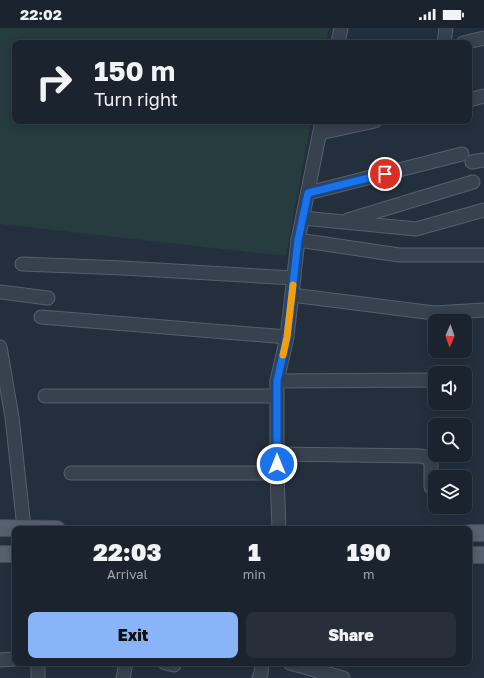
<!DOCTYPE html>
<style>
:root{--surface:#1b232e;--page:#282f3a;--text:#f1f3f6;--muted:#a0a4aa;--line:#39404a;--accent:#8ab4f8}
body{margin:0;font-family:"Golos Text",sans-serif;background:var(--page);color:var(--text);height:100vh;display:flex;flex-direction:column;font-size:15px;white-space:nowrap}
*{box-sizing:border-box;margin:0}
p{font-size:13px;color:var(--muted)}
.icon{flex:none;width:22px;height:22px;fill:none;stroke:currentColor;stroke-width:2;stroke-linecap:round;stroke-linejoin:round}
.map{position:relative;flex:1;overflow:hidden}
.side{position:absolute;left:12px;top:498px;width:460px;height:140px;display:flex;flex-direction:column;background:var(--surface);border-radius:8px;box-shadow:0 2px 10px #0003,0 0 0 1px var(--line)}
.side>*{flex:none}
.banner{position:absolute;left:12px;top:12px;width:460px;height:84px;border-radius:8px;box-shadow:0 2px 10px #0003,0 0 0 1px var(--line);background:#1b232e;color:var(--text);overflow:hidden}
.needle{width:26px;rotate:182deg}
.tools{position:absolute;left:428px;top:286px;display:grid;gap:8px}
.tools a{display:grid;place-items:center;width:44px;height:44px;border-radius:8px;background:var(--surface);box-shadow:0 2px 10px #0003,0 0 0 1px var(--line);font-size:20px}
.pin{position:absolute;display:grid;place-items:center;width:34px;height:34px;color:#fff;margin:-17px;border:2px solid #fff;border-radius:50%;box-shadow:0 1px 4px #0007}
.me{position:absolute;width:44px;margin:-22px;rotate:0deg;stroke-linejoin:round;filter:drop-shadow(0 0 3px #0008)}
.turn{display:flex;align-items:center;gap:14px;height:84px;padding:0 16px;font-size:18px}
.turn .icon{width:52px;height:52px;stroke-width:2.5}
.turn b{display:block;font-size:28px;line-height:34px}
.eta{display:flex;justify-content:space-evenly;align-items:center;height:68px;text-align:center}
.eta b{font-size:24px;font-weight:800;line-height:28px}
.primary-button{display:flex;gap:8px;margin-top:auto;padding:8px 16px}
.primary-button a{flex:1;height:46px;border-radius:8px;background:var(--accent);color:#111;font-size:16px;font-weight:800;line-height:46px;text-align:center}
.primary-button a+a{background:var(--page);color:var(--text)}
.status{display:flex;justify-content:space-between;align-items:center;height:28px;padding:0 20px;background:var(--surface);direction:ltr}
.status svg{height:11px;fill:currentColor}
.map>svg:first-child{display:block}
</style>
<div class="status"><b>22:02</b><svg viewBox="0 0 49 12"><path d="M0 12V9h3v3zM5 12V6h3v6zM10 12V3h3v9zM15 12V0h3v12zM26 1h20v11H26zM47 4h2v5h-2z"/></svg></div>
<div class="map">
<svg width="484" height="650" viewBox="0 0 484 650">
<rect width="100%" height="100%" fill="#242f3e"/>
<path fill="#263c3f" d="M0 0H329L326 15H15V93H311L286 228 0 196Z"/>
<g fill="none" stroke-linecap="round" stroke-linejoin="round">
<defs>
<g id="minor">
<path d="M338 15 341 0"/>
<path d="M444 15 446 0"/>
<path d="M463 15 484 10"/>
<path d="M469 72 484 68"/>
<path d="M320 105 375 93"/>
<path d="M472 134 484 132"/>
<path d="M308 165 462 126"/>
<path d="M303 190 416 201 484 182"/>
<path d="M348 192 473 154"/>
<path d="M298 212 399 227H484"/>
<path d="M22 236 123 240 294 250"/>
<path d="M0 264 48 270"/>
<path d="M292 267 434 285 484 282"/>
<path d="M41 289 287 309"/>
<path d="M0 319 12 389 24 500"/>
<path d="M277 353 435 352"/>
<path d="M45 368H277"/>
<path d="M277 426 421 428 428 430 431 435V459"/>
<path d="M71 445H277"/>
<path d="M279 501 277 445V353L287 309 298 212 322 93"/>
<path d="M0 632 15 631"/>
<path d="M38 635V650"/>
<path d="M165 635 174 637"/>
<path d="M290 635 343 650"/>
<path d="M123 650 126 635"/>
<path d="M259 650 261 645 262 635"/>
</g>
<g id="major">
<path d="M0 500 57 501"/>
<path d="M469 505H484"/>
<path d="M0 526H15"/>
<path d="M469 527H484"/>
</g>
</defs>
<use href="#minor" stroke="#565f6c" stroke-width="15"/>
<use href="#major" stroke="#414a57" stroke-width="18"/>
<use href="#minor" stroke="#38414e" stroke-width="13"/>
<use href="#major" stroke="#56606e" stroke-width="16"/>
</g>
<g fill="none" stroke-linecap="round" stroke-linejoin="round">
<defs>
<path id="route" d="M277 436V353L287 309 298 212 308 165 385 146"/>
</defs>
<use href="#route" stroke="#114b97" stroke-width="10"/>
<use href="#route" stroke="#1a73e8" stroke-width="7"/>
<path stroke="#f59e0b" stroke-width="7" d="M283 327 287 309 293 257"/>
</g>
</svg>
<div class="tools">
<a><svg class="needle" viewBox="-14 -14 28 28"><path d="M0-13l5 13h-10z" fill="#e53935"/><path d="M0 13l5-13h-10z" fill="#a0a4aa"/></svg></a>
<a><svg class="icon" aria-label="sound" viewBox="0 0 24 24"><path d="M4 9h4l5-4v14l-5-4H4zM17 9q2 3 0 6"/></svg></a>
<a><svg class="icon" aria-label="search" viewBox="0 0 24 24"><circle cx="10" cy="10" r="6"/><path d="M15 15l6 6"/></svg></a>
<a><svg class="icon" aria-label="layers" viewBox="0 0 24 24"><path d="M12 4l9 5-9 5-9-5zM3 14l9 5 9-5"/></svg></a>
</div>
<div class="pin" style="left:385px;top:146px;background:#d93025"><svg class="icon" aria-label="arrive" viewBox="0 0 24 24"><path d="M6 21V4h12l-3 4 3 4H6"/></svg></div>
<svg class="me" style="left:277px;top:436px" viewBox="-20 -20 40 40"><circle r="17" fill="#1a73e8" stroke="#fff" stroke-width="3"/><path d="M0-11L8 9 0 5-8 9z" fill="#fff"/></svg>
<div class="banner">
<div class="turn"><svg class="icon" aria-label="right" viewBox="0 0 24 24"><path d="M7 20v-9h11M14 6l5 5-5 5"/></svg><div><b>150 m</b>Turn right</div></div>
</div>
<section class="side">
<div class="eta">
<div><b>22:03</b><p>Arrival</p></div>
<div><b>1</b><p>min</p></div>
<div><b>190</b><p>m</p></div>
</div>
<div class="primary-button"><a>Exit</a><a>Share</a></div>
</section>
</div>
